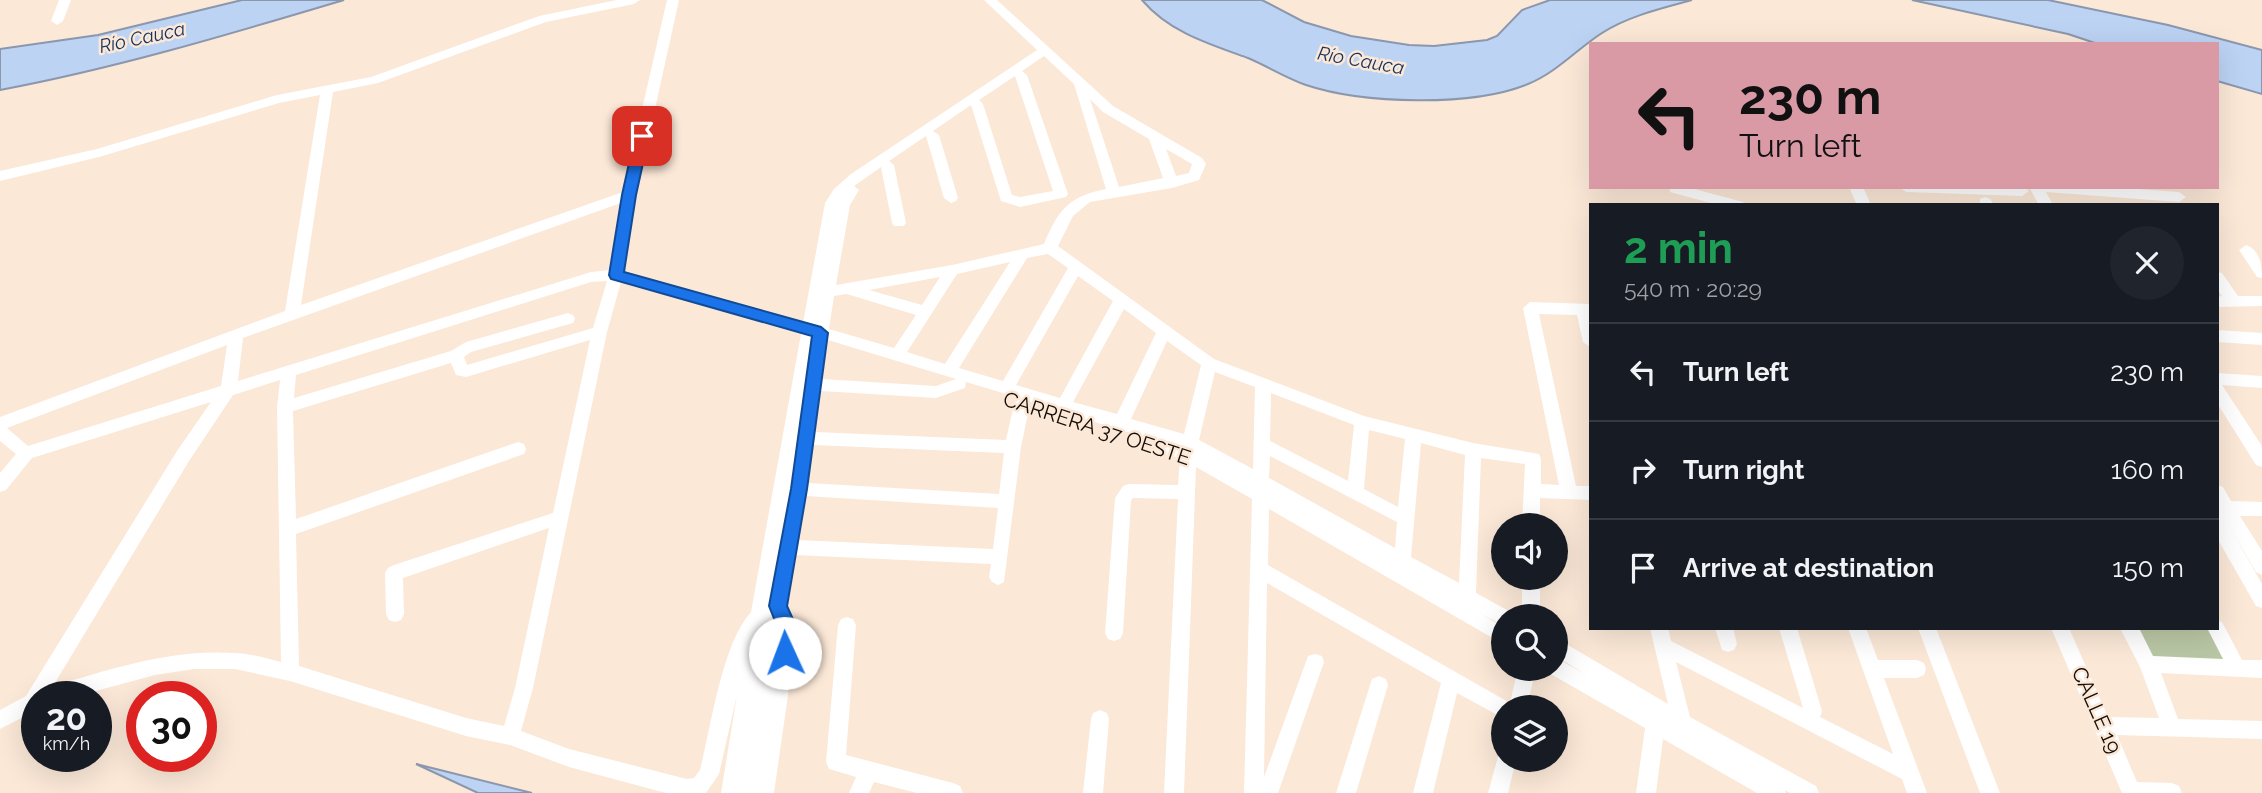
<!DOCTYPE html>
<meta charset="utf-8">
<style>
:root{--surface:#171b24;--page:#20242c;--text:#f1f3f6;--muted:#9ea1a6;--line:#363941}
body{margin:0;font-family:Raleway,sans-serif;background:var(--page);color:var(--text);height:100vh;display:flex;flex-direction:column;font-size:26px;white-space:nowrap}
*{box-sizing:border-box;margin:0}
p{font-size:23px;color:var(--muted)}
.icon{flex:none;width:38px;height:38px;fill:none;stroke:currentColor;stroke-width:2;stroke-linecap:round;stroke-linejoin:round}
.map{position:relative;flex:1;overflow:hidden}
.sheet{position:absolute;left:1589px;top:203px;width:630px;height:427px;display:flex;flex-direction:column;background:var(--surface);border-radius:0px;box-shadow:0 7px 28px #0002}
.sheet>*{flex:none}
.top-card{position:absolute;left:1589px;top:42px;width:630px;height:147px;border-radius:0px;box-shadow:0 7px 28px #0002;background:#d999a5;color:#111;overflow:hidden}
.controls{position:absolute;left:1491px;top:513px;display:grid;gap:14px}
.controls a{display:grid;place-items:center;width:77px;height:77px;border-radius:50%;background:var(--surface);box-shadow:0 7px 28px #0002;font-size:35px}
.speed{position:absolute;left:21px;top:681px;display:flex;gap:14px;font-size:35px;font-weight:700;text-align:center}
.speed>*{display:grid;place-content:center;width:91px;height:91px;border-radius:50%;background:var(--surface);box-shadow:0 7px 28px #0002;line-height:1}
.speed small{font-size:18px;font-weight:400}
.speed .limit{border:10px solid #d22;background:#fff;color:#111}
.pin{position:absolute;display:grid;place-items:center;width:60px;height:60px;color:#fff;margin:-30px;border-radius:14px;box-shadow:0 4px 10px #0006}
.me{position:absolute;width:77px;margin:-38px;rotate:358deg;stroke-linejoin:round;filter:drop-shadow(0 0 5px #0008)}
.turn{display:flex;align-items:center;gap:24px;height:147px;padding:0 35px;font-size:32px}
.turn .icon{width:91px;height:91px;stroke-width:2.5}
.turn b{display:block;font-size:49px;line-height:60px}
.round{display:grid;place-items:center;flex:none;width:74px;height:74px;border-radius:37px;background:var(--page)}
.summary{display:flex;align-items:center;justify-content:space-between;height:119px;padding:0 35px}
h1{font-size:42px;font-weight:700;line-height:52px;color:#1e9e55}
ul{padding:0;list-style:none}
li{display:flex;align-items:center;gap:21px;height:98px;padding:0 35px;border-top:2px solid var(--line)}
li div{flex:1}
li b{display:block;font-size:26px}
li em{font-style:normal}
.map>svg:first-child{display:block}
</style>
<div class="map">
<svg width="2262" height="793" viewBox="0 0 2262 793">
<rect width="100%" height="100%" fill="#fbe8d7"/>
<path fill="#bac7a5" d="M2129 628H2216L2237 668 2148 664Z"/>
<g fill="#bdd3f4" stroke="#8a97ad" stroke-width="2">
<path d="M242 0H344C230 34 117 68 0 90V49L98 35Z"/>
<path d="M1142 0H1262L1304 22 1351 36 1409 45 1434 46 1487 40 1497 36 1522 10 1550 0H1692C1663 8 1628 16 1602 33 1577 49 1556 73 1528 84 1472 107 1363 104 1306 85 1286 78 1267 66 1248 58 1209 44 1169 32 1142 0Z"/>
<path d="M1912 0H2048L2168 25 2262 50V94L2217 81V44H2098L2068 34Z"/>
<path d="M416 764 532 793H478Z"/>
</g>
<g fill="none" stroke-linecap="round" stroke-linejoin="round">
<g fill="#fff" fill-rule="evenodd">
<path d="M59 0H71L63 21 57 25 51 21Z"/>
<path d="M617 0H640L634 4 546 22 378 83 333 92 301 305 623 192 667 0H679L636 195 624 272 803 323 825 203 834 189 851 174 1037 50 984 0H997L1113 106 1202 158 1206 164 1199 180 1172 188 1090 202 1073 216 1058 246 1214 359 1364 416 1473 443 1539 454 1541 459V484L1559 485 1523 308 1530 302 1591 304V348L1583 342 1577 315 1539 314 1576 486H1591V500L1540 498V525H1522L1525 464 1481 458 1476 593 1509 611 1512 616H1503V625L1481 614 1503 627V644L1269 509 1268 565 1510 703 1518 668H1536L1527 707H1503V718L1457 693 1433 793H1413L1441 683 1267 583 1264 777 1308 656 1315 654 1322 656 1324 662 1278 793H1244L1252 499 1196 467 1184 793H1164L1178 499 1133 498 1131 500 1123 633 1120 639 1114 641 1108 639 1105 633 1115 498 1123 486 1129 484 1178 485 1180 458 1158 452 1156 447 1162 441 1120 430 1028 401 1030 404 1021 447 1004 582 998 585 992 582 989 577 991 564 795 555 786 605 795 626 794 653 774 793H721L737 695 719 774 706 793H666L569 767 510 745 466 736 290 681 235 669H194L155 675 77 696H37V710L0 729V710L26 696 177 451 211 402 32 458 6 490 0 492V473L16 454 0 441V417L285 311 320 95 279 103 99 157 0 181V171L97 149 277 95 371 77 539 16ZM1044 56 1074 84 1106 189C1069 196 1058 210 1044 244L952 265 836 285 850 205 859 190 854 186 881 167 892 223 894 226H904L906 223 894 165 889 161 926 136 944 198 951 203 956 201 958 198 939 135 933 131 971 105 1001 201 1020 207 1066 197 1068 194 1027 75 1022 71ZM1015 76 1053 191 1020 197 1012 195 983 104 979 100ZM1090 99 1103 112 1149 139 1163 178 1119 187ZM1166 149 1192 164 1189 173 1176 176ZM621 203 610 270 591 272 238 381 243 338ZM1048 254 1068 268 1003 381 959 368 1027 258ZM1010 262 945 364 907 352 957 274ZM1078 276 1113 301 1060 398 1016 385ZM940 277 922 305 869 290ZM607 281 593 328 467 365 464 357 471 352 573 323 575 319 573 315 568 313 466 342 451 351 294 398 296 375 591 282ZM621 282 801 334 751 612C722 644 711 726 700 770L694 778 687 779 569 749 521 731 533 688 607 332ZM846 294 850 295 916 315 894 348 829 329 834 296ZM1124 309 1156 333 1117 414 1073 402ZM590 340 553 513 394 565 388 568 385 573 386 614 389 620 395 622 401 620 404 614 403 578 549 528 515 688 504 726 466 718 299 666 296 534 524 454 526 449 524 444 518 442 296 519 293 411 451 363 456 375 466 377ZM828 340 956 379 936 386 822 379ZM1167 341 1201 365 1184 434 1131 419ZM227 345 221 386 28 446 7 428ZM1215 372 1255 387 1253 469 1199 440ZM280 380 277 407 281 662C265 658 249 653 233 653 170 649 112 669 53 686L189 461 233 395ZM966 382 1020 398 1014 404 1006 440 815 432 821 391 936 398 965 388ZM1271 393 1354 425 1348 481 1270 441ZM1369 430 1405 439 1398 507 1364 489ZM1421 443 1465 455 1459 583 1411 557ZM813 445 1004 453 999 494 808 483ZM1270 456 1397 522 1395 548 1269 478ZM806 496 998 508 993 549 798 540Z"/>
<path d="M1669 187H1687L1743 202 1745 205H1718L1670 192Z"/>
<path d="M1849 187H1863L1871 205H1857Z"/>
<path d="M1899 187H2025L2029 191 2022 196 1906 192Z"/>
<path d="M2029 187H2110L2179 192 2186 197 2179 202 2046 192 2053 205H2039Z"/>
<path d="M1985 197 1990 199 1994 205H1980V199Z"/>
<path d="M2246 245C2260 250 2262 265 2262 278L2257 277 2239 250Z"/>
<path d="M2217 272 2222 273 2238 296H2262V306L2217 307V297L2222 296 2217 289Z"/>
<path d="M2217 330 2262 333V345L2217 342Z"/>
<path d="M2217 373 2262 376V388L2222 385 2262 446V467L2256 465 2217 403Z"/>
<path d="M2217 485 2223 487 2231 501 2262 502V516H2240L2262 551V575L2256 572 2229 526 2262 584V608L2256 606 2217 538V515L2223 517 2217 515Z"/>
<rect x="1522" y="578" width="18" height="38"/>
<path d="M847 617 853 619 856 625 846 755 953 783 960 786 963 793H917L874 782 869 793H849L856 777 829 769 826 762 838 625 841 619Z"/>
<path d="M2217 620 2222 622 2242 660H2262V678L2161 673 2178 719 2262 721V739L2117 735 2137 782 2172 783 2179 786 2182 793H2122L2051 628H2069L2108 717 2159 718 2140 667 2120 628H2139L2153 656 2223 659 2207 628H2217Z"/>
<path d="M1650 628H1668L1671 641 1803 708 1779 628H1797L1822 711 1820 717 1893 754 1848 628H1866L1878 660H1917L1924 663 1926 669 1924 675 1917 678H1884L1927 793H1907L1902 779 1676 662 1690 717 1816 786 1819 793H1790L1785 790 1786 793H1757L1663 739 1656 793H1636L1645 728 1549 673 1547 668H1556V658L1585 674 1556 656V638L1668 704Z"/>
<path d="M1715 628H1733L1737 644 1734 650 1728 652 1722 650Z"/>
<path d="M1918 628H1936L2000 793H1980Z"/>
<path d="M1379 676 1386 679 1388 685 1356 793H1336L1370 685 1372 679Z"/>
<path d="M1100 710 1107 713 1109 719 1103 793H1083L1091 719 1093 713Z"/>
<path d="M1503 752V760H1516L1508 793H1488L1499 753Z"/>
</g>
</g>
<path fill="#1a73e8" stroke="#114b97" stroke-width="2" d="M642 132 649 136 636 195 624 272 821 327 828 333 807 489 787 606 796 626 791 659 785 662 778 659 775 653 777 626 769 606 791 489 812 336 611 279 609 275 622 195 635 136Z"/>
<g text-anchor="middle" dominant-baseline="central" stroke-width="5" stroke-linejoin="round" paint-order="stroke">
<g font-size="19" font-style="italic" fill="#16315b" stroke="#fbe8d7">
<text transform="translate(142 37) rotate(-12)">Río Cauca</text>
<text transform="translate(1361 60) rotate(10)">Río Cauca</text>
</g>
<g font-size="21" fill="#140c06" stroke="#fbe8d7">
<text transform="translate(1097 428) rotate(18)">CARRERA 37 OESTE</text>
<text transform="translate(2097 710) rotate(66)">CALLE 19</text>
</g>
</g>
</svg>
<div class="controls">
<a><svg class="icon" aria-label="sound" viewBox="0 0 24 24"><path d="M4 9h4l5-4v14l-5-4H4zM17 9q2 3 0 6"/></svg></a>
<a><svg class="icon" aria-label="search" viewBox="0 0 24 24"><circle cx="10" cy="10" r="6"/><path d="M15 15l6 6"/></svg></a>
<a><svg class="icon" aria-label="layers" viewBox="0 0 24 24"><path d="M12 4l9 5-9 5-9-5zM3 14l9 5 9-5"/></svg></a>
</div>
<div class="speed"><div>20<small>km/h</small></div><div class="limit">30</div></div>
<div class="pin" style="left:642px;top:136px;background:#d93025"><svg class="icon" aria-label="arrive" viewBox="0 0 24 24"><path d="M6 21V4h12l-3 4 3 4H6"/></svg></div>
<svg class="me" style="left:785px;top:653px" viewBox="-20 -20 40 40"><circle r="19" fill="#fff"/><path d="M0-13L10 11 0 6-10 11z" fill="#1a73e8"/></svg>
<div class="top-card">
<div class="turn"><svg class="icon" aria-label="left" viewBox="0 0 24 24"><path d="M17 20v-9H6M10 6l-5 5 5 5"/></svg><div><b>230 m</b>Turn left</div></div>
</div>
<section class="sheet">
<div class="summary"><div><h1>2 min</h1><p>540 m · 20:29</p></div><a class="round"><svg class="icon" aria-label="close" viewBox="0 0 24 24"><path d="M6 6l12 12M18 6L6 18"/></svg></a></div>
<ul>
<li><svg class="icon" aria-label="left" viewBox="0 0 24 24"><path d="M17 20v-9H6M10 6l-5 5 5 5"/></svg><div><b>Turn left</b></div><em>230 m</em></li>
<li><svg class="icon" aria-label="right" viewBox="0 0 24 24"><path d="M7 20v-9h11M14 6l5 5-5 5"/></svg><div><b>Turn right</b></div><em>160 m</em></li>
<li><svg class="icon" aria-label="arrive" viewBox="0 0 24 24"><path d="M6 21V4h12l-3 4 3 4H6"/></svg><div><b>Arrive at destination</b></div><em>150 m</em></li>
</ul>
</section>
</div>
